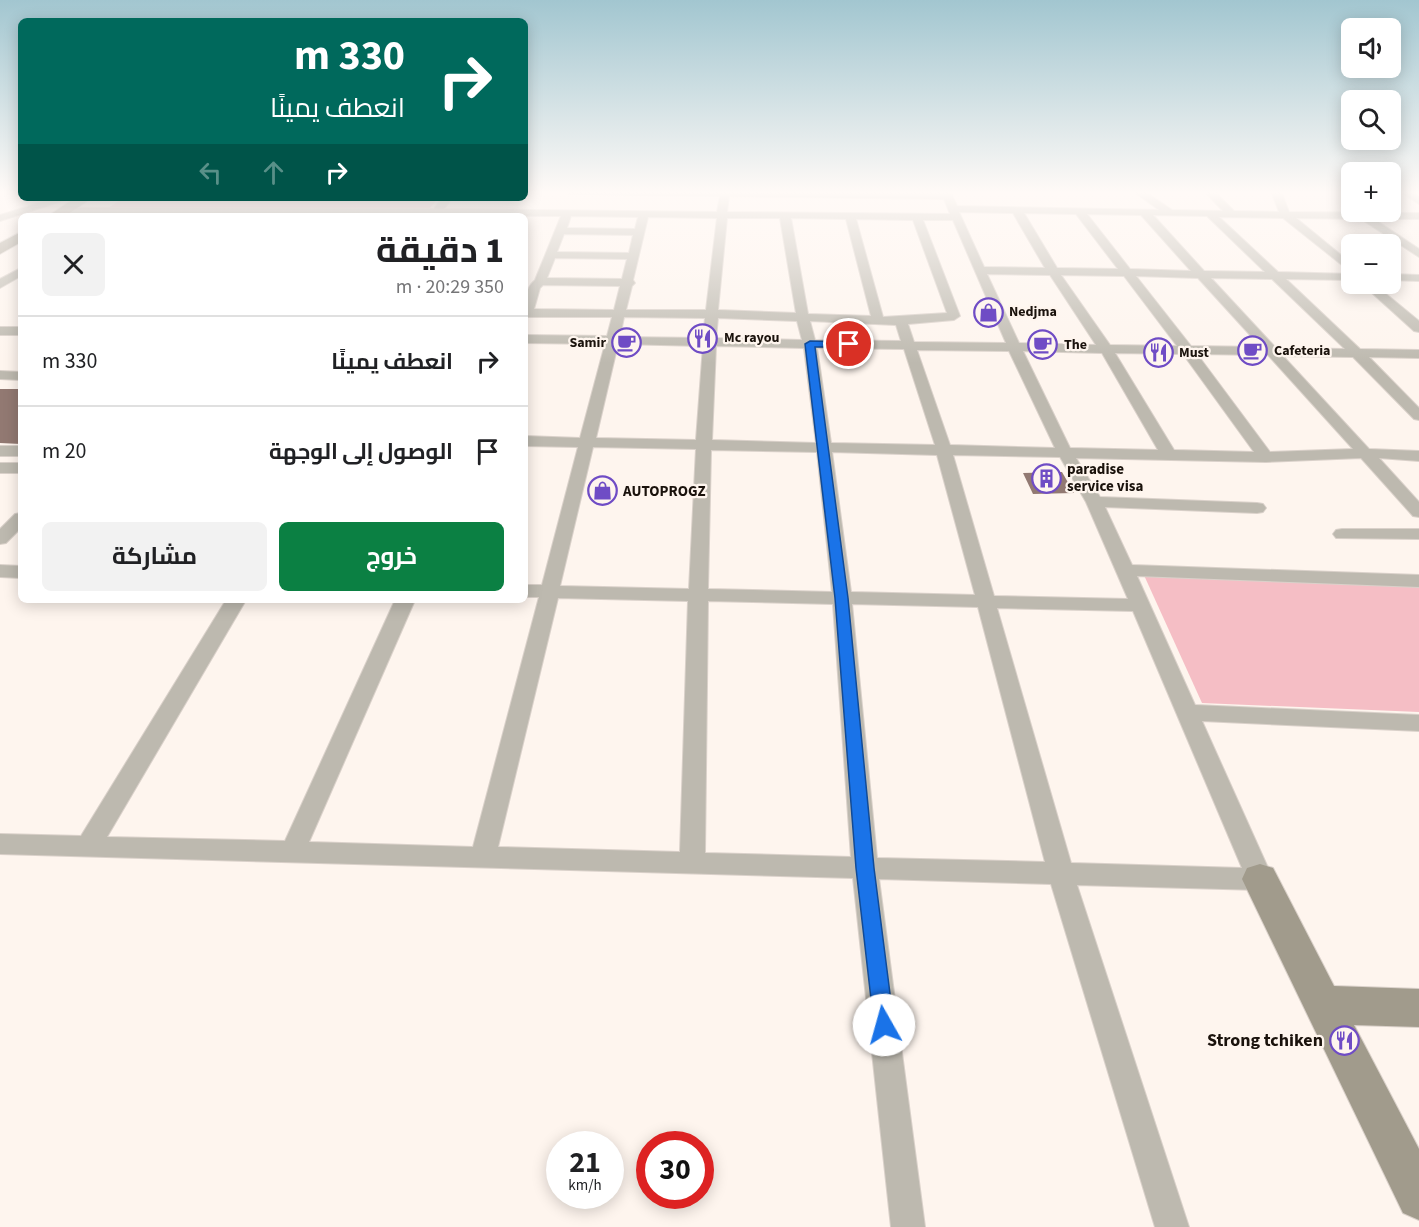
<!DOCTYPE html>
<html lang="ar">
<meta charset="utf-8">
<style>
:root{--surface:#fff;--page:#f2f2f2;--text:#202124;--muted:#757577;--line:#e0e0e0;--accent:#0b8043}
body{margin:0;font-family:"Source Sans 3",Cairo,sans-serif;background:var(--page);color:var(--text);direction:rtl;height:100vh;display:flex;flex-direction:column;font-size:22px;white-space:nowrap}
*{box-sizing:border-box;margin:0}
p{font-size:20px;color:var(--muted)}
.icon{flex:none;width:33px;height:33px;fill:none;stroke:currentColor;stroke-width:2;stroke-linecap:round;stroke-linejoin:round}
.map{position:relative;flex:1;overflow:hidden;direction:ltr}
.drawer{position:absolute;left:18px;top:213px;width:510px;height:390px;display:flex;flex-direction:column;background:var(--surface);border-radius:9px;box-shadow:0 3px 15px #0003;direction:rtl}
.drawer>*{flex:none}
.top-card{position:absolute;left:18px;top:18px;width:510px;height:183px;border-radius:9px;box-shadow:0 3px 15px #0003;direction:rtl;background:#00695c;color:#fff;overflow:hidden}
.fabs{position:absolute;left:1341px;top:18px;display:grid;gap:12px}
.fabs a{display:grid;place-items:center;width:60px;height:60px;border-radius:9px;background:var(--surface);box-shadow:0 3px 15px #0003;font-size:30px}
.speed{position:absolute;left:546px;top:1131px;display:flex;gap:12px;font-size:30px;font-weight:700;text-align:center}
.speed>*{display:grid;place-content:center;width:78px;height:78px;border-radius:50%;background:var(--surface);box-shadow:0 3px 15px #0003;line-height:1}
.speed small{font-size:15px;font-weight:400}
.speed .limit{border:9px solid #d22;background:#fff;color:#111}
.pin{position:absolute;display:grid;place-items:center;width:51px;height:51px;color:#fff;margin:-26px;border:3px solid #fff;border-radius:50%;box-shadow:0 2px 6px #0007}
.me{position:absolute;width:66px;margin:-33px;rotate:353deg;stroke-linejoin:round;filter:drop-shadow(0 0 4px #0008)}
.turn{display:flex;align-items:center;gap:21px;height:126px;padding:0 24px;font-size:27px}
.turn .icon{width:78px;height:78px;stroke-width:2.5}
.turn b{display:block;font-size:42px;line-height:51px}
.lanes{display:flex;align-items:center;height:57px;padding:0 24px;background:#0003;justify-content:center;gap:30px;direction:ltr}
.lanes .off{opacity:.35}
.round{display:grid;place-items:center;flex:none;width:63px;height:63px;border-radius:9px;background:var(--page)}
.overview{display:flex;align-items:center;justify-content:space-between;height:102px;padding:0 24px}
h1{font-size:36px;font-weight:700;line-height:45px}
.action{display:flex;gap:12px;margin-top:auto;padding:12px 24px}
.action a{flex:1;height:69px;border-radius:9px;background:var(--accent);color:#fff;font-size:24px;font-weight:700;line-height:69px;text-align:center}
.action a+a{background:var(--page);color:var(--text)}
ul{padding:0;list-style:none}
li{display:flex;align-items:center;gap:18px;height:90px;padding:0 24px;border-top:2px solid var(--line)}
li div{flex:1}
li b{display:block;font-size:22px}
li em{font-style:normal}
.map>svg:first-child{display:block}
</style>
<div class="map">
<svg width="1419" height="1227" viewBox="0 0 1419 1227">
<rect width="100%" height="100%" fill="#fef5ee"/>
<g fill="#f5bec5">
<path d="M123 198H438L427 212 107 209Z"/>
<path d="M1143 573 1419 583V712L1202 703Z"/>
</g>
<g fill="#927972">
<path d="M0 389H21V444L0 443Z"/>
<path d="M1062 472 1074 493 1033 494 1023 473Z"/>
</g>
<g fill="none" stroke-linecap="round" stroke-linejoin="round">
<defs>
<g id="minor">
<path d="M565 191H950L957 206 1159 210 1133 191H1144L1172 210 1223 211 1204 191H1214L1234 211 1279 212 1271 191H1281L1289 212 1419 213V219H1374L1419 249V257L1361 219 1296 218 1352 264V273L1283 218 1219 217 1278 272 1352 274V280L1286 279 1360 349 1419 350V358L1369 357 1419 408V420L1414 419 1353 357 1283 356 1369 449 1419 451V461L1379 458 1419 502V517L1413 516 1361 458 1266 462 1076 458 1100 497 1257 503 1263 504 1266 508 1263 512 1257 513 1105 507 1132 565 1419 575V587L1137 576 1195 705 1419 715V731L1202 721 1273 879 1269 887 1260 890 1077 885 1189 1227H1155L1051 884 879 879 925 1227H891L853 878 0 854V834L81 836 226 600H246L107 837 285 841 395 600H415L309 842 473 847 539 597H525V585H542L578 447 525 446V436L580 438 605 344 525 343V335L607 336 612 317H525C525 302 524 290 535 280L561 216 66 213 61 210 62 208 434 209 442 198H452L444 209 717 212 720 196 569 194ZM729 196 944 199 950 214 727 212ZM959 212 1013 213 1045 268 984 267ZM1024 213 1076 214 1118 269 1057 268ZM1087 214 1141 215 1191 271 1130 269ZM1153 215 1207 216 1265 272 1204 271ZM571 216 638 217 635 229 567 228ZM648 217 717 218 706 310H626L632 286 635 283 633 280ZM727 218H780L796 313 718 310ZM791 218 846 219 871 316 808 314ZM856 219 913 220 947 313 883 317ZM923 220H953L1006 343 914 342 908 324 954 320 960 316ZM564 234 633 235 629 253 557 252ZM555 258 627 259 622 279 547 278ZM987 274 1050 275 1096 345 1019 343ZM1061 275 1124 276 1177 346 1110 345ZM1136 276 1198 278 1261 347 1191 346ZM1211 278 1272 279 1345 349 1276 348ZM543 285 620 286 614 310 534 309 540 288ZM624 317 705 318 703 338 620 337ZM718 318 797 321 802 340 716 338ZM810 321 896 325 901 341 815 340ZM618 344 703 346 696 440 596 438ZM716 346 804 348 816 443 712 440ZM817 348 904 349 935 445 831 443ZM917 350 1009 351 1055 448 950 445ZM1023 351 1102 353 1158 450 1070 448ZM1115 353 1183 354 1254 452 1174 450ZM1197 354 1268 355 1353 449 1270 452ZM593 447 696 449 689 589 560 586ZM711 450 817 452 832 592 708 589ZM832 452 937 455 975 595 851 592ZM953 455 1060 457 1086 502 1128 599 994 596ZM558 598 688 601 680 852 498 847ZM708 601 833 604 851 857 705 853ZM852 604 978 607 1045 862 877 858ZM997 608 1133 611 1242 868 1071 863Z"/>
<path d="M1340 191H1349L1352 204Z"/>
<path d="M1399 191H1410L1419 197V204Z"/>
<path d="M56 198H71L0 221V215Z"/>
<path d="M21 268V276L0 288V279Z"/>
<path d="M1390 274 1419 275V281L1390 280Z"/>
<path d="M1362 284H1374L1419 321V332L1414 331Z"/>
<rect x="0" y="327" width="21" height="8"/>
<path d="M0 371 21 372V380L0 379Z"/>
<rect x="0" y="446" width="21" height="10"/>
<rect x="0" y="463" width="21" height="10"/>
<path d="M21 513V528L6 543 0 544V529L15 514Z"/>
<path d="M1342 529H1419V539L1336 538 1333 534 1336 530Z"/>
<path d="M0 565 21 566V578L0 577Z"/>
</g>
<g id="secondary">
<path d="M75 198H92L65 216H48Z"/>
<path d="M21 232V242L0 254V243Z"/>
<path d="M1260 864 1273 868 1334 986 1419 989V1027L1354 1025 1419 1149V1220L1403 1213 1242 879 1247 868Z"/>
</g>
</defs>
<use href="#minor" stroke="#dad1ca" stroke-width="2"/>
<use href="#secondary" stroke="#dad1ca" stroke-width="2"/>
<use href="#minor" fill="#bdb9af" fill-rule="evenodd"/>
<use href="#secondary" fill="#a19b8c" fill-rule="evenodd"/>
</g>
<linearGradient id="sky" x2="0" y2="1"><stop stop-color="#a2c6d0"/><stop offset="0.53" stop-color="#fffaf7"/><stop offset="1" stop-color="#fffaf7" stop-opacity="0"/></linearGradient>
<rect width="1419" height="363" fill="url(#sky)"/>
<path fill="#1a73e8" stroke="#114b97" stroke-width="1.5" d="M810 341 849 342 854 344 849 347H815L848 598 874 868 894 1025 891 1032 884 1035 877 1032 874 1025 856 868 835 598 805 344Z"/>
<defs>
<symbol id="shop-ring" viewBox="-11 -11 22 22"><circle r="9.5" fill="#fef5ee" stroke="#6f4cc5" stroke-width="1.5"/><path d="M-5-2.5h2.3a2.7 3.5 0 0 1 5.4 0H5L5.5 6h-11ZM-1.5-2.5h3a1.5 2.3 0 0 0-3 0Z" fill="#6f4cc5"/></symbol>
<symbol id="restaurant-ring" viewBox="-11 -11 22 22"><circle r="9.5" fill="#fef5ee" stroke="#6f4cc5" stroke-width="1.5"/><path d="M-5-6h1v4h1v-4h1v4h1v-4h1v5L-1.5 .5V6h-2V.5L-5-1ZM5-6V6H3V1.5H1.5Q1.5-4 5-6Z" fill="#6f4cc5"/></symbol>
<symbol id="cafe-ring" viewBox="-11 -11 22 22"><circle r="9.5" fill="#fef5ee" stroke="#6f4cc5" stroke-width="1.5"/><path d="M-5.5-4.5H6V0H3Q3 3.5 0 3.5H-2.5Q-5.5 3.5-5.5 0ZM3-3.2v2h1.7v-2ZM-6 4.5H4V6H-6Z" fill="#6f4cc5"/></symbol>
<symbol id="building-ring" viewBox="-11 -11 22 22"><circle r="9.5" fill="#fef5ee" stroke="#6f4cc5" stroke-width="1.5"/><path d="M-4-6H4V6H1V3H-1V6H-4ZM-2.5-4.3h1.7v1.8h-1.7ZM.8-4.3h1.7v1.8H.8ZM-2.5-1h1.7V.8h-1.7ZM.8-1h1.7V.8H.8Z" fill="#6f4cc5"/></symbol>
</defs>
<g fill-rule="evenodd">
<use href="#shop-ring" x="972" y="296" width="33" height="33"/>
<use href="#restaurant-ring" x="686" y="322" width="33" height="33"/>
<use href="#cafe-ring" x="610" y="326" width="33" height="33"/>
<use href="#cafe-ring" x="1026" y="328" width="33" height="33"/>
<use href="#cafe-ring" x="1236" y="334" width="33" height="33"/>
<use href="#restaurant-ring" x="1142" y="336" width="33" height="33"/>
<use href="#building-ring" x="1030" y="462" width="33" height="33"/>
<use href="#shop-ring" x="586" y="474" width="33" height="33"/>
<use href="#restaurant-ring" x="1328" y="1024" width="33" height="33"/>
</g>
<g text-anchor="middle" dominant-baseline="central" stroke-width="4.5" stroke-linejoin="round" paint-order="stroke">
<g font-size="14" font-weight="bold" fill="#1a120c" stroke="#fef5ee" text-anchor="start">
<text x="1009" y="312">Nedjma</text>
<text x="724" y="338">Mc rayou</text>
<text x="606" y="343" text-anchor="end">Samir</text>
<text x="1064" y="345">The</text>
<text x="1274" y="351">Cafeteria</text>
<text x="1179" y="353">Must</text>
</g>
<g font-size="15" font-weight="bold" fill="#1a120c" stroke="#fef5ee" text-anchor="start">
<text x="1067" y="469">paradise<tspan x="1067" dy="17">service visa</tspan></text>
<text x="623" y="491">AUTOPROGZ</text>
</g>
<g font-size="18" font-weight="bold" fill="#1a120c" stroke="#fef5ee" text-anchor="end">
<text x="1323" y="1040">Strong tchiken</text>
</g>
</g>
</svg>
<div class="fabs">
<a><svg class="icon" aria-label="sound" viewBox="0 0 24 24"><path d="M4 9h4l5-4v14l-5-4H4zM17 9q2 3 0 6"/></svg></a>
<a><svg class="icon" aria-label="search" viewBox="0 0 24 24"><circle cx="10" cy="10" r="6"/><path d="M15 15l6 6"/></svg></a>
<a>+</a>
<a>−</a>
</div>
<div class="speed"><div>21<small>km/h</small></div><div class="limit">30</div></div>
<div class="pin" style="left:849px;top:344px;background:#d93025"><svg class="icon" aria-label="arrive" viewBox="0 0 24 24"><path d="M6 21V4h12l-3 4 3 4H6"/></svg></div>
<svg class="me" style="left:884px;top:1025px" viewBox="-20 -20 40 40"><circle r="19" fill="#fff"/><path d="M0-13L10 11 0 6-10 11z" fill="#1a73e8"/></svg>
<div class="top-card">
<div class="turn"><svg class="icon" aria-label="right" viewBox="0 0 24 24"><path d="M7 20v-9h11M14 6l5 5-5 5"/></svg><div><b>330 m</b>انعطف يمينًا</div></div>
<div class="lanes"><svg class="icon off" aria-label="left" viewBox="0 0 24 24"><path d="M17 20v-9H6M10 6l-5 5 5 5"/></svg><svg class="icon off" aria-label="ahead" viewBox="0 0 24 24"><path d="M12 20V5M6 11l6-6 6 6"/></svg><svg class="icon" aria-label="right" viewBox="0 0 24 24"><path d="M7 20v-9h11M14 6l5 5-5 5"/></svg></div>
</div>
<section class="drawer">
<div class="overview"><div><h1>1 دقيقة</h1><p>350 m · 20:29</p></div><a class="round"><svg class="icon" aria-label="close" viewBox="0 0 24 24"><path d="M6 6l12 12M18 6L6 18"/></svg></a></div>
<ul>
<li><svg class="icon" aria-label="right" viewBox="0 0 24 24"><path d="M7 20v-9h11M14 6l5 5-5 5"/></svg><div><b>انعطف يمينًا</b></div><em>330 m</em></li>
<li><svg class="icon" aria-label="arrive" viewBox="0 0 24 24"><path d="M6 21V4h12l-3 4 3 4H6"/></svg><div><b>الوصول إلى الوجهة</b></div><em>20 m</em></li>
</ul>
<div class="action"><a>خروج</a><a>مشاركة</a></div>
</section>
</div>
